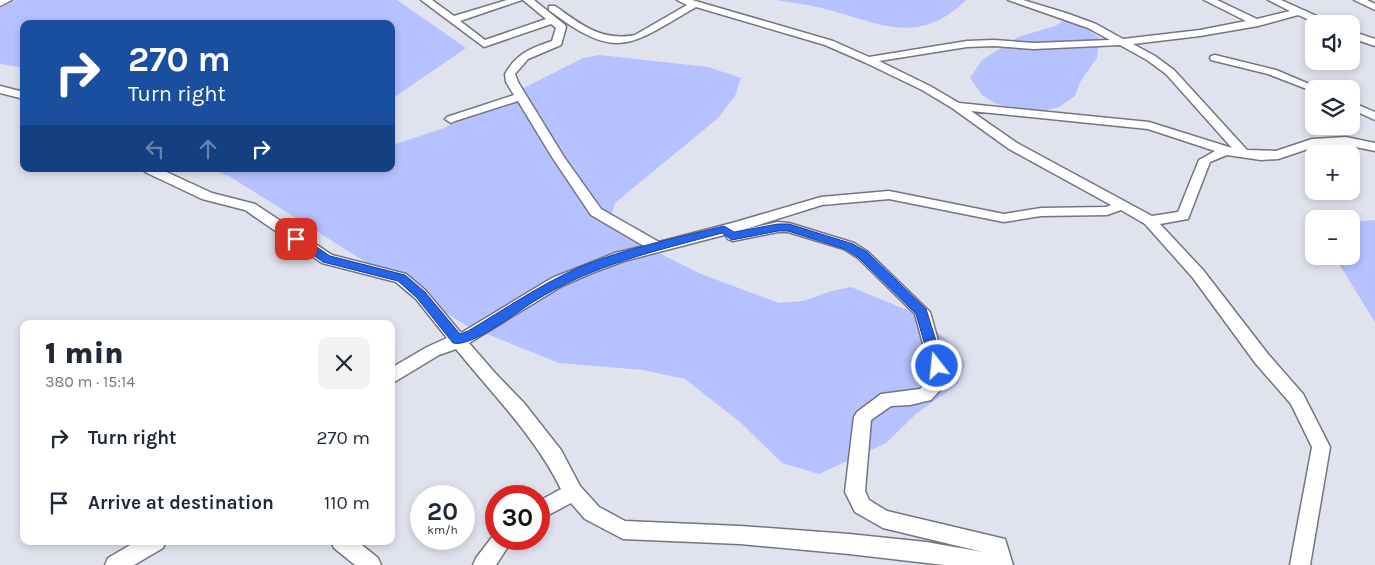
<!DOCTYPE html>
<meta charset="utf-8">
<style>
:root{--surface:#fff;--page:#f2f2f3;--text:#1f2937;--muted:#747a83}
body{margin:0;font-family:Karla,sans-serif;background:var(--page);color:var(--text);height:100vh;display:flex;flex-direction:column;font-size:19px;white-space:nowrap}
*{box-sizing:border-box;margin:0}
p{font-size:16px;color:var(--muted)}
.icon{flex:none;width:28px;height:28px;fill:none;stroke:currentColor;stroke-width:2;stroke-linecap:round;stroke-linejoin:round}
.map{position:relative;flex:1;overflow:hidden}
.sheet{position:absolute;left:20px;top:320px;width:375px;height:225px;display:flex;flex-direction:column;background:var(--surface);border-radius:10px;box-shadow:0 2px 8px #0003}
.sheet>*{flex:none}
.hud{position:absolute;left:20px;top:20px;width:375px;height:152px;border-radius:10px;box-shadow:0 2px 8px #0003;background:#1a4fa0;color:#fff;overflow:hidden}
.tools{position:absolute;left:1305px;top:15px;display:grid;gap:10px}
.tools a{display:grid;place-items:center;width:55px;height:55px;border-radius:10px;background:var(--surface);box-shadow:0 2px 8px #0003;font-size:25px}
.speed{position:absolute;left:410px;top:485px;display:flex;gap:10px;font-size:25px;font-weight:700;text-align:center}
.speed>*{display:grid;place-content:center;width:65px;height:65px;border-radius:50%;background:var(--surface);box-shadow:0 2px 8px #0003;line-height:1}
.speed small{font-size:12px;font-weight:400}
.speed .limit{border:8px solid #d22;background:#fff;color:#111}
.pin{position:absolute;display:grid;place-items:center;width:42px;height:42px;color:#fff;margin:-21px;border-radius:10px;box-shadow:0 2px 8px #0006}
.me{position:absolute;width:55px;margin:-28px;rotate:344deg;stroke-linejoin:round;filter:drop-shadow(0 0 4px #0008)}
.turn{display:flex;align-items:center;gap:18px;height:105px;padding:0 25px;font-size:22px}
.turn .icon{width:65px;height:65px;stroke-width:2.5}
.turn b{display:block;font-size:35px;line-height:42px}
.lanes{display:flex;align-items:center;height:48px;padding:0 25px;background:#0003;justify-content:center;gap:25px;direction:ltr}
.lanes .off{opacity:.35}
.round{display:grid;place-items:center;flex:none;width:52px;height:52px;border-radius:10px;background:var(--page)}
.summary{display:flex;align-items:center;justify-content:space-between;height:85px;padding:0 25px}
h1{font-size:30px;font-weight:800;line-height:38px}
ul{padding:0;list-style:none}
li{display:flex;align-items:center;gap:15px;height:65px;padding:0 25px}
li div{flex:1}
li b{display:block;font-size:19px}
li em{font-style:normal}
.map>svg:first-child{display:block}
</style>
<div class="map">
<svg width="1375" height="565" viewBox="0 0 1375 565">
<rect width="100%" height="100%" fill="#e0e2ee"/>
<g fill="#b6c1ff">
<path d="M16 0H397L466 48 393 98 392 145 444 128 583 58 599 55 618 57 708 67 741 78 735 96 718 118 615 203 610 220 621 234 701 274 779 303 803 301 832 291 851 287 919 315 959 352 965 364 958 384 917 413 886 443 819 474 782 463 740 422 685 379 643 370 559 363 467 326 229 176 211 169H391V24H24V68L0 64V8Z"/>
<path d="M776 0H966C917 48 877 22 822 8 807 4 791 3 776 0Z"/>
<path d="M1067 19 1089 30 1099 38 1097 58 1080 82 1075 96 1059 107 1039 112 1014 110 995 103 982 95 970 78 982 60 1018 37 1055 26Z"/>
<path d="M1375 220V322L1334 256H1351V222Z"/>
</g>
<g fill="none" stroke-linecap="round" stroke-linejoin="round">
<defs>
<g id="minor">
<path d="M0 0H12L0 6Z"/>
<path d="M421 0H432L454 16 507 0H522L460 21 485 40 546 19 523 0H534L565 25 566 27 561 45 528 59 515 74 518 82 564 157 601 209 659 242 732 223 821 197 889 191 1004 214 1041 208 1106 207 1111 205 1009 149 952 108 922 90 864 62 825 45 696 7C629 46 617 62 549 10V6H555C580 24 602 42 635 35L687 5 677 0H692L833 41 869 57 967 41 994 40 1034 43 1110 40 1088 28 1008 0H1023L1066 13 1096 24 1123 39 1200 30 1246 21 1204 0H1217L1257 19 1290 11 1268 0H1281L1330 22 1332 24H1318L1298 15 1258 26 1200 36 1133 44 1155 56 1174 70 1247 150 1276 151 1312 139 1346 137 1375 143V151L1346 145 1314 147 1278 159 1261 160 1227 155 1210 162 1188 219 1160 224 1203 270 1268 354 1303 394 1330 447 1310 565H1290L1312 447 1291 404 1256 364 1193 278 1145 224 1121 210 1107 215 1041 216 1004 222 889 199 822 205 742 230 778 222 789 223 854 243 868 252 930 312 945 366 944 383 942 388 931 400 910 405 891 406 871 420 865 491 869 500 887 511 1005 539 1013 565H944L849 554 740 544 623 539 585 519 571 503 539 520V501L561 489C534 435 493 395 456 349L439 355 391 384V368L427 347 447 338 416 299 396 282 322 263 245 210 202 199 145 172 144 169H160L212 193 255 204 332 255 406 274 426 291 461 333 552 278 615 253 644 246 591 215 552 157 518 101 455 121 451 123 445 119 447 117 514 95 506 82 505 74C516 54 531 48 552 41L556 28 551 24 484 47ZM1120 45 1147 60 1166 74 1232 148 1149 122 959 103 930 86 879 61 967 47 994 46 1034 49ZM971 111 1148 129 1215 151 1199 160 1178 212 1152 216 1017 143ZM778 232H788L844 249 858 258 915 314 929 366 928 381 920 389 881 394 857 412 854 417 845 492 855 512 883 528 983 552 926 542 849 534 740 526 625 521 599 507 580 486 561 450 524 403 495 373 469 343 562 286 592 273 624 261 728 234 726 236 728 239 733 241Z"/>
<path d="M1354 0H1367L1375 4V10Z"/>
<path d="M1351 31 1375 39V46L1351 38Z"/>
<path d="M1215 55 1276 70 1321 89H1314V92L1312 91 1268 74 1211 60 1210 58 1211 56Z"/>
<path d="M0 86 24 92V99L0 93Z"/>
<path d="M1351 102 1375 112V120L1351 109Z"/>
<path d="M496 532V539H513L496 565H473L476 558Z"/>
<path d="M137 541H166L163 548 134 565H105L108 558Z"/>
<path d="M331 541H357L378 558 381 565H355L334 548Z"/>
</g>
</defs>
<use href="#minor" stroke="#737580" stroke-width="3"/>
<use href="#minor" fill="#fff" fill-rule="evenodd"/>
</g>
<path fill="#2563eb" stroke="#184099" d="M778 224H789L853 244 867 252 926 309 944 366 942 369H933L931 366 916 314 859 258 845 249 788 231H778L732 240 722 233C653 252 594 264 533 302 517 312 471 348 453 343L417 298 398 281 323 262 291 239 296 235 300 236 330 256 405 275 425 292 460 334 468 331C505 309 541 284 580 267 626 248 676 238 724 226L734 232Z"/>
</svg>
<div class="tools">
<a><svg class="icon" aria-label="sound" viewBox="0 0 24 24"><path d="M4 9h4l5-4v14l-5-4H4zM17 9q2 3 0 6"/></svg></a>
<a><svg class="icon" aria-label="layers" viewBox="0 0 24 24"><path d="M12 4l9 5-9 5-9-5zM3 14l9 5 9-5"/></svg></a>
<a>+</a>
<a>−</a>
</div>
<div class="speed"><div>20<small>km/h</small></div><div class="limit">30</div></div>
<div class="pin" style="left:296px;top:239px;background:#d93025"><svg class="icon" aria-label="arrive" viewBox="0 0 24 24"><path d="M6 21V4h12l-3 4 3 4H6"/></svg></div>
<svg class="me" style="left:937px;top:366px" viewBox="-20 -20 40 40"><circle r="17" fill="#2563eb" stroke="#fff" stroke-width="3"/><path d="M0-11L8 9 0 5-8 9z" fill="#fff"/></svg>
<div class="hud">
<div class="turn"><svg class="icon" aria-label="right" viewBox="0 0 24 24"><path d="M7 20v-9h11M14 6l5 5-5 5"/></svg><div><b>270 m</b>Turn right</div></div>
<div class="lanes"><svg class="icon off" aria-label="left" viewBox="0 0 24 24"><path d="M17 20v-9H6M10 6l-5 5 5 5"/></svg><svg class="icon off" aria-label="ahead" viewBox="0 0 24 24"><path d="M12 20V5M6 11l6-6 6 6"/></svg><svg class="icon" aria-label="right" viewBox="0 0 24 24"><path d="M7 20v-9h11M14 6l5 5-5 5"/></svg></div>
</div>
<section class="sheet">
<div class="summary"><div><h1>1 min</h1><p>380 m · 15:14</p></div><a class="round"><svg class="icon" aria-label="close" viewBox="0 0 24 24"><path d="M6 6l12 12M18 6L6 18"/></svg></a></div>
<ul>
<li><svg class="icon" aria-label="right" viewBox="0 0 24 24"><path d="M7 20v-9h11M14 6l5 5-5 5"/></svg><div><b>Turn right</b></div><em>270 m</em></li>
<li><svg class="icon" aria-label="arrive" viewBox="0 0 24 24"><path d="M6 21V4h12l-3 4 3 4H6"/></svg><div><b>Arrive at destination</b></div><em>110 m</em></li>
</ul>
</section>
</div>
